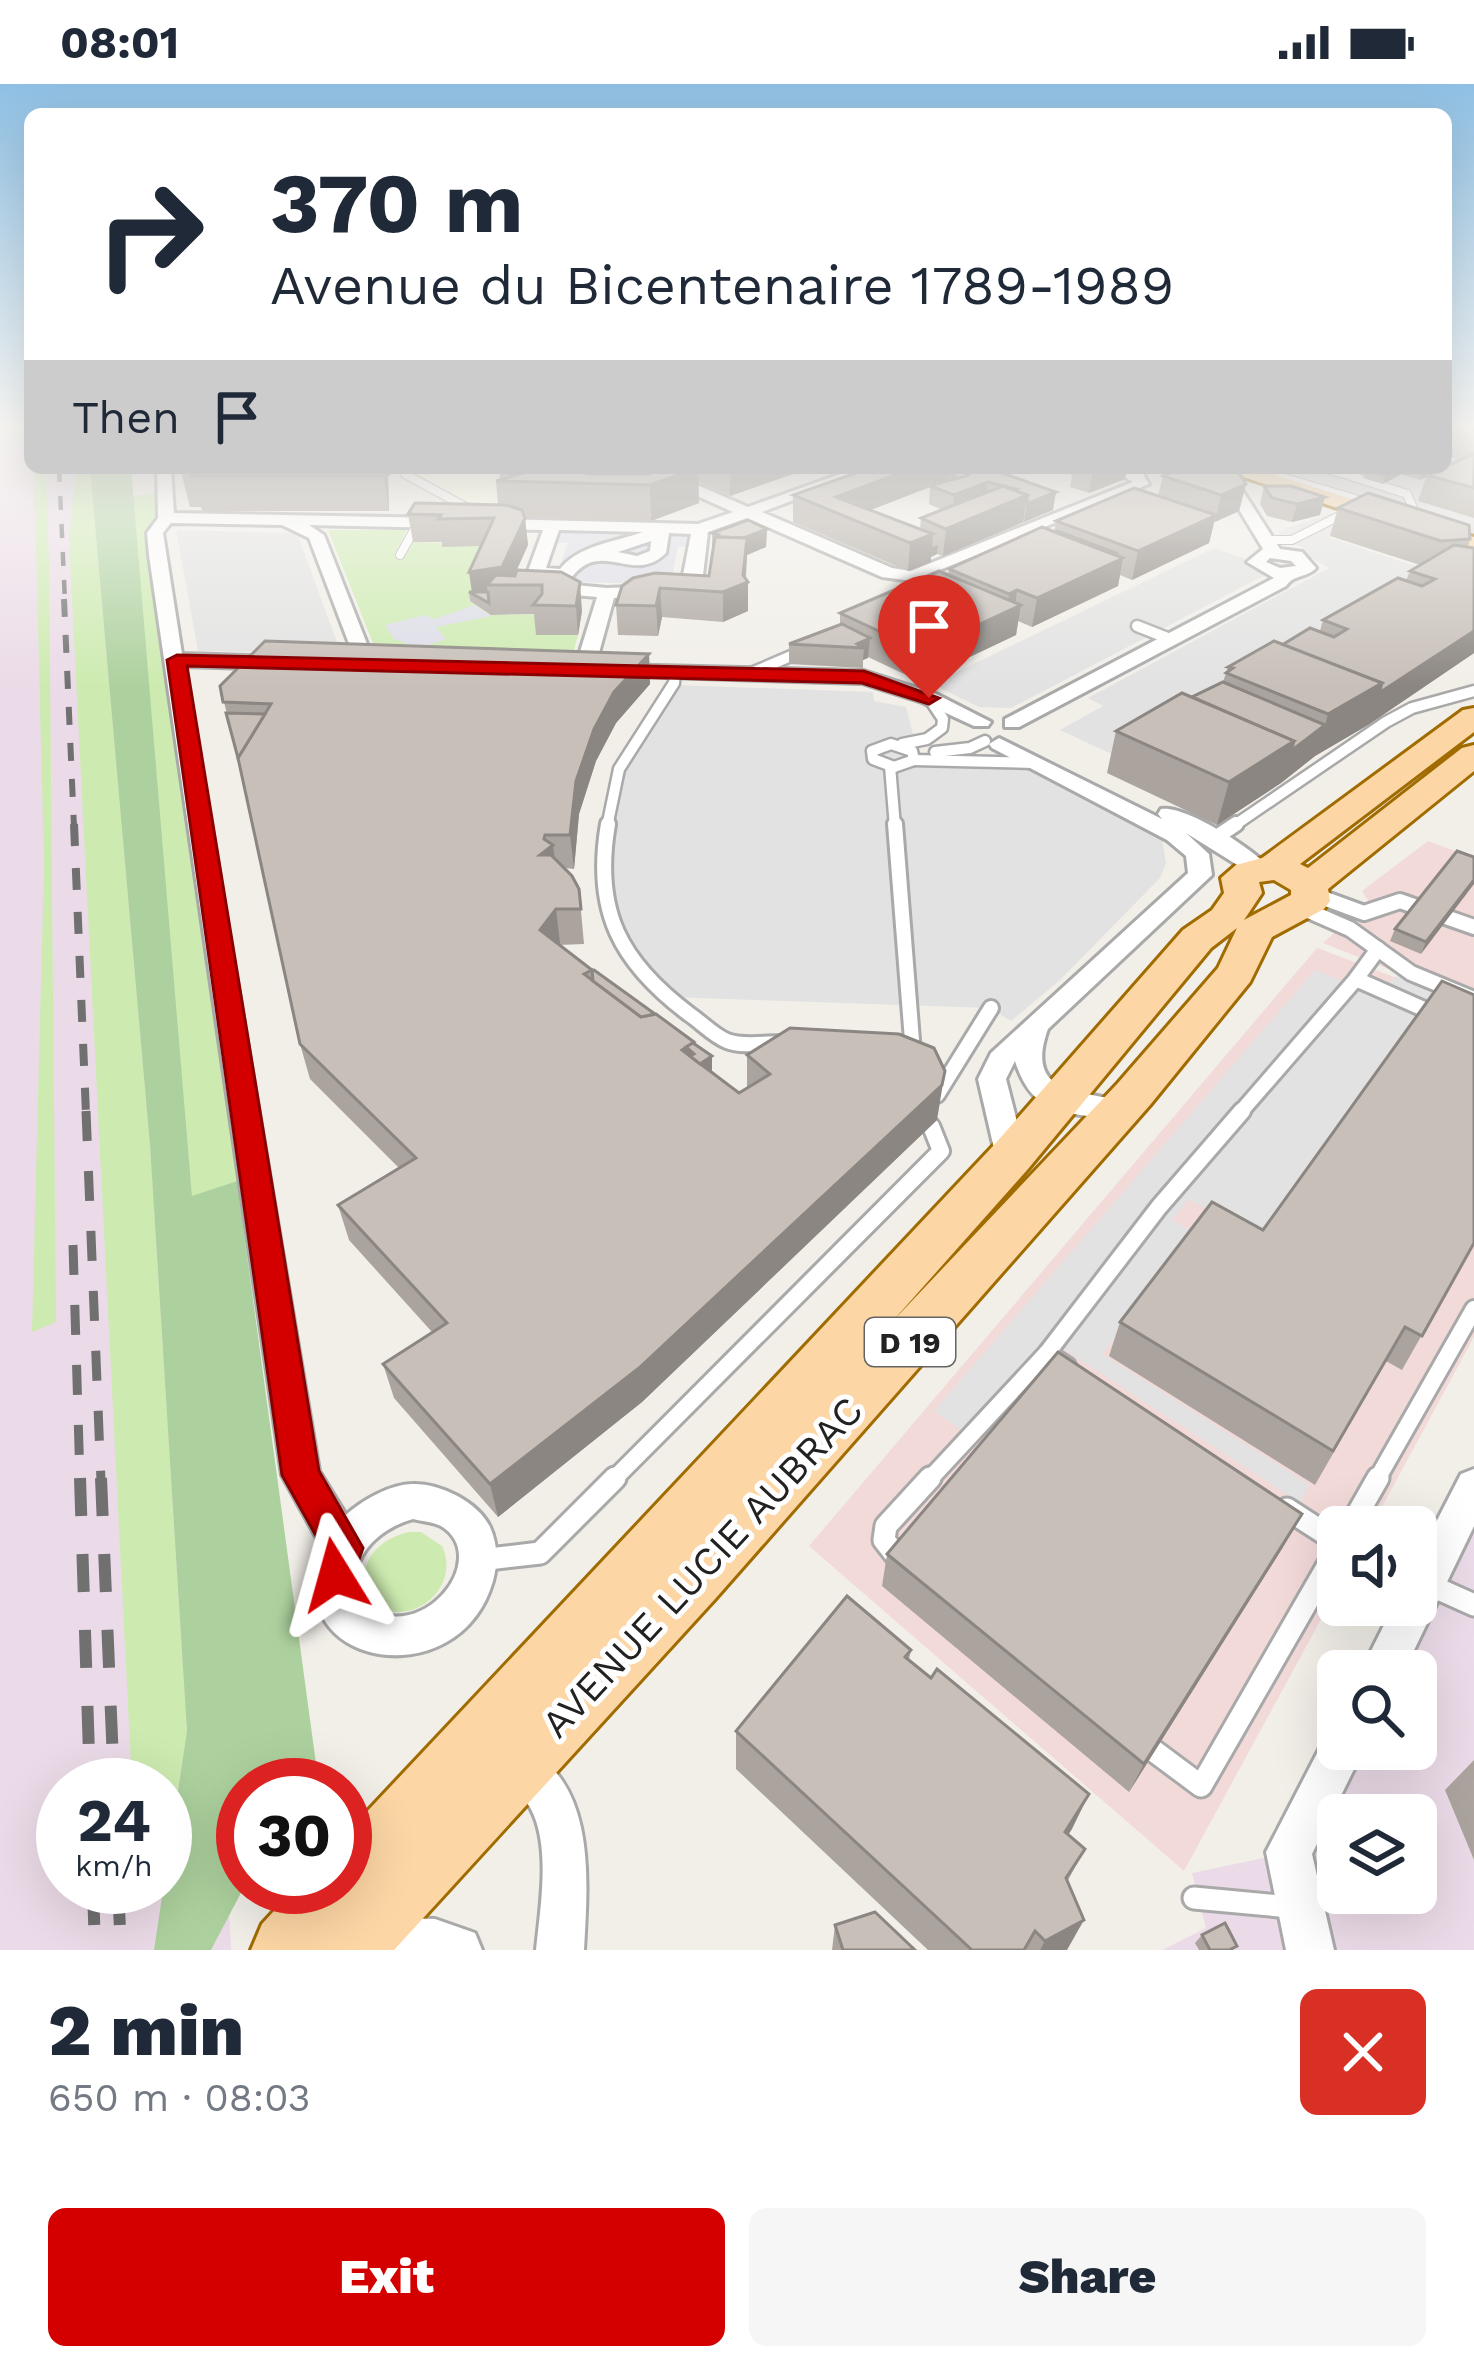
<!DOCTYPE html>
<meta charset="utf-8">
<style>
:root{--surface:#fff;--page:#f6f6f7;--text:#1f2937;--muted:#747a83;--accent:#d40000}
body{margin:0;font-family:"Work Sans",sans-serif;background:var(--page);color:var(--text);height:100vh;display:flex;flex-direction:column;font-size:45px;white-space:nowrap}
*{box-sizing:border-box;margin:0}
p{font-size:39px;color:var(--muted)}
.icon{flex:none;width:66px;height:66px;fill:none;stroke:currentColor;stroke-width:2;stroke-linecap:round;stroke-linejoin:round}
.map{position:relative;height:1866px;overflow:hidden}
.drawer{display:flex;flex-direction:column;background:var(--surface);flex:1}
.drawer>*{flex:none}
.guide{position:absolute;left:24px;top:24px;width:1428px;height:366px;border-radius:18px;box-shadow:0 12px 48px #0002;background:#fff;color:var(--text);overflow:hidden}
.controls{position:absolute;left:1317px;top:1422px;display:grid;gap:24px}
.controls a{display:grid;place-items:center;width:120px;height:120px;border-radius:18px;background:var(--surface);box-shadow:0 12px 48px #0002;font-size:60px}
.speed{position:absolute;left:36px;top:1674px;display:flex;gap:24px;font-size:60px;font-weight:700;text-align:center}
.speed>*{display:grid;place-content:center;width:156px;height:156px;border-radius:50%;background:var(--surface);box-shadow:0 12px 48px #0002;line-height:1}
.speed small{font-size:30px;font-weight:400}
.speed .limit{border:18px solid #d22;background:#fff;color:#111}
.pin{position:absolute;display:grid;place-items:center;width:102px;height:102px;color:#fff;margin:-123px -51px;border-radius:50% 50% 50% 0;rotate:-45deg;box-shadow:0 0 12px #0007}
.pin .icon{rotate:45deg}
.me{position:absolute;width:132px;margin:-66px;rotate:352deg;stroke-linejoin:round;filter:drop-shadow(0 0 9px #0008)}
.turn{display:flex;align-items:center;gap:42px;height:252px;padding:0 48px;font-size:54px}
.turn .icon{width:156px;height:156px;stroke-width:2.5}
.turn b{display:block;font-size:84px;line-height:102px}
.then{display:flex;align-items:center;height:114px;padding:0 48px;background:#0003;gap:24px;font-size:45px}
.round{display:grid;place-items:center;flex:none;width:126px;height:126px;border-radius:18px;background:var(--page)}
.head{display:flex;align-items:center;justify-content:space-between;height:204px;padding:0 48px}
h1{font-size:72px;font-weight:800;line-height:90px}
.primary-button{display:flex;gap:24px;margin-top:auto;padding:24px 48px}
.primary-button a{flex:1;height:138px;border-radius:18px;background:var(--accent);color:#fff;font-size:48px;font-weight:800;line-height:138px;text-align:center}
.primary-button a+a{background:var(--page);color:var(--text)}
.status{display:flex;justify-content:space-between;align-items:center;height:84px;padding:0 60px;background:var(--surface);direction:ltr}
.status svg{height:33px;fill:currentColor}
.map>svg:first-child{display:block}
</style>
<div class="status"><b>08:01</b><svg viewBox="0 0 49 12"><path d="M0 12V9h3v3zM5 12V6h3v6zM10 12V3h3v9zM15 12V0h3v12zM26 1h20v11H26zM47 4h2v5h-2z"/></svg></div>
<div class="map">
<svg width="1474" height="1866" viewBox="0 0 1474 1866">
<rect width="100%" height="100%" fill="#f2efe9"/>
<path fill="#e0dfdf" d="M1446 341H1474V450L1252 384H1446Z"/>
<g fill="#f2dad9">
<path d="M1428 757 1474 774V919L1323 859 1369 818 1362 807Z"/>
<path d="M1317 864 1474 923V1253L1371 1443H1338V1504L1184 1787 809 1462Z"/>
</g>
<g fill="#ebdbe8" fill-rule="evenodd">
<path d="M30 341V384H129L192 1113 231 1866H0V342ZM63 1701H165V1803H63Z"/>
<path d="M1474 1388V1866H1162L1206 1844 1192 1789 1278 1771 1338 1665H1416V1587H1372L1416 1521ZM1338 1731H1416V1809H1338Z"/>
</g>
<path fill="#ffffe5" d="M415 384H649L487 429 410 389Z"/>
<g fill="#cdebb0">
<path d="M34 384H46L49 477 56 1238 32 1248 44 781Z"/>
<path d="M76 384H90L150 1061 187 1647 165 1791V1701H132L69 456Z"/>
<path d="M157 409 158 431 145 448 237 1097 192 1113 131 412Z"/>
<path d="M328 446H407L394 471H406L413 458 445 459 444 463 493 459 469 517 492 531 545 530 537 550 578 551 573 569 378 572Z"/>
<path d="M408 1448H421L442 1462C464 1509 398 1554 365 1510 358 1478 377 1456 408 1448Z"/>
</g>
<path fill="#add19e" d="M90 384H131L192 1112 237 1097 317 1687 307 1701H243L244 1803 211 1866H154L187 1647 150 1061Z"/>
<g fill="#e2e2e2">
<path d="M1333 429 1355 436 1328 453 1433 488 1118 673 1060 646 1103 622 1088 614 1329 484 1303 469 1302 463 1283 457 1278 447Z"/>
<path d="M176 446 297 449 341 569 198 567Z"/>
<path d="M1214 464 1243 474 1265 491 1011 624 979 623 932 600Z"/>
<path d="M673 601 873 608 874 617 906 623 921 681 1022 683 1162 754 1166 779 1160 794 1059 897 1011 937 990 924 667 913 627 873 604 799 619 685Z"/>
<path d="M1315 886 1359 904 1387 901 1397 892 1474 925 1260 1150 1188 1116 1172 1136 1200 1152 1102 1270 1310 1401 1300 1419 1056 1260 973 1354 934 1327Z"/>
</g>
<g fill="#dddde8">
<path d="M588 445 688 450 694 454 693 462 678 463 672 492 652 500 578 498 558 487 568 459 555 458 565 447Z"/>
<path d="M475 521 491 532 436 543 446 555 420 564 394 555 385 541 425 531 434 535Z"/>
</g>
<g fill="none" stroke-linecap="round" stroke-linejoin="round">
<defs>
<g id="lane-far4">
<path d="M407 384 405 390 473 427"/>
<path d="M585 384 598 389 615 384"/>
<path d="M1251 384 1372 420"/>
<path d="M1323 384 1348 391 1364 384"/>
<path d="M1348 391 1407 410 1413 424"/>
<path d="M1267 456H1292L1351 426"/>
<path d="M400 471 418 439"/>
</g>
<g id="lane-far3">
<path d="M1137 542 1170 555"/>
<path d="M749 590 805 566"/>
<path d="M891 660 912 667 914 676 894 683 873 675 872 667Z"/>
<path d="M902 660 927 655 942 644 943 635 929 614"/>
<path d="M935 668 970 664 985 657"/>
<path d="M914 676 1035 679"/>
<path d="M890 682 895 743"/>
<path d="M607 743 619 685 674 599 675 589"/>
<path d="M1232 743 1386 638 1412 624 1474 607"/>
</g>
<g id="lane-far2">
<path d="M608 740C593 827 620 878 689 930 701 938 714 952 727 957 741 963 766 959 782 959"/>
<path d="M895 740 913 969"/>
<path d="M1215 754 1236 740"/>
<path d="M1315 811 1364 829 1400 817 1474 843"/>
<path d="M1302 824 1350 845 1411 889 1474 915"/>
<path d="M1356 895 1378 865"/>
<path d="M937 1011 991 924"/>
<path d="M1239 1030 1356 895 1435 930"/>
</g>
<g id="lane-far1">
<path d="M1067 1282 1047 1269 1159 1123 1242 1027"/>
<path d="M612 1397 941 1067 931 1042"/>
<path d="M928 1397 1047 1269"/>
<path d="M1376 1397 1474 1225"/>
</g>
<g id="lane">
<path d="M1287 1425 1338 1458"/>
<path d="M1350 1443 1378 1394"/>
<path d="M895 1470 884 1456 886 1442 930 1394"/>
<path d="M480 1476 540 1469 615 1394"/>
<path d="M1416 1495 1474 1521"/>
<path d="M1154 1667 1201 1702 1338 1464"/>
<path d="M1194 1814 1290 1823"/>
</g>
<g id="street">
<path d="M157 384H171L174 429 443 434 451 439 443 444 309 441 324 451 369 565 391 581 381 587 359 578 351 565 309 454 282 441 171 439 163 449 182 570 280 573 290 579 280 585 184 582 319 1387 346 1431C361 1417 391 1400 412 1400 440 1399 478 1418 490 1443 498 1461 498 1478 493 1497 459 1616 275 1582 324 1467L282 1391 149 471 147 449 158 434ZM413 1435C421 1437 433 1438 441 1442 494 1474 419 1567 361 1519 342 1479 376 1445 413 1435Z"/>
<path d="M857 384H878L762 428 892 484 911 487 1133 398 1109 384 1143 390 1149 400 913 497 882 493 747 434 708 448 702 500 685 511 614 514 594 587 584 593 574 587 597 513 530 507 524 498 543 446 494 445 486 440 494 435 698 440 733 428 664 397V391H674L748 423ZM559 446 643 448C615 458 579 461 560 485L546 484ZM669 449 691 450 681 501 607 504 542 498 543 494H571C602 453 633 502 666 469ZM651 457 650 467 637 472 618 468Z"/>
<path d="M1207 384H1223L1237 398 1280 465 1302 468 1316 484C1307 494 1294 490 1286 502L1019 643H1005V635L1274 494 1247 478 1263 465 1226 404ZM1270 474 1291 477 1296 482 1280 484 1266 478Z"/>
<path d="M613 581 864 587 936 610 991 638 988 642H974L922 618 862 599 606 591V583Z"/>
<path d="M999 654 1162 735 1158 730 1161 725C1186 721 1253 765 1270 784L1266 789H1250L1186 749 1209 770 1212 791 1048 945C1023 1014 1084 1005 1129 1019L1134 1026 1129 1033 1119 1036C1067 1028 1033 1034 1015 977L1006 995 1026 1073 1022 1081H1000L996 1073 978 995 991 969 1188 789 1186 772 1167 756 992 664 989 660Z"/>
<path d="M1474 1385V1442L1404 1587H1361L1394 1521H1416V1477L1461 1390Z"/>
<path d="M1338 1645V1665H1364L1312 1770 1334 1866H1286L1266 1768 1327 1650Z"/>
<path d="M517 1660C597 1693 588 1794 584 1866H536C540 1825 551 1763 531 1725 521 1707 503 1701 495 1682L502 1667Z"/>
<path d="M403 1834 435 1835 475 1849 482 1866H345L352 1849Z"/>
</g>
<g id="primary">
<path d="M1216 384H1252L1474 453V469Z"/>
<path d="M1474 624V648L1300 780 1308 784 1462 664 1474 661V687L1328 805 1330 817 1324 825 1272 853 1250 898 1150 1021 715 1515 394 1866H251L262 1840 296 1803H345V1751L994 1061 1183 846 1212 826 1224 809 1221 794 1236 781 1262 774 1463 626ZM1274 796 1291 806V811L1244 836 1262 809 1259 798ZM1237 844 1218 884 1118 999 891 1239 1028 1085 1211 864Z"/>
</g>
</defs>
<use href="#lane-far4" stroke="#a9a9a9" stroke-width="10"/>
<use href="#lane-far3" stroke="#a9a9a9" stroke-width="15"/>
<use href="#lane-far2" stroke="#a9a9a9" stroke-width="20"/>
<use href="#lane-far1" stroke="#a9a9a9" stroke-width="22"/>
<use href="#lane" stroke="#a9a9a9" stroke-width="27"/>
<use href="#street" stroke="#a9a9a9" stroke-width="6"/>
<use href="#primary" stroke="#a06b00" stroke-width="6"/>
<use href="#lane-far4" stroke="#fff" stroke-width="8"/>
<use href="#lane-far3" stroke="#fff" stroke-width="10"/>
<use href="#lane-far2" stroke="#fff" stroke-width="14"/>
<use href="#lane-far1" stroke="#fff" stroke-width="16"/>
<use href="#lane" stroke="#fff" stroke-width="21"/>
<use href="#street" fill="#fff" fill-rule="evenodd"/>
<use href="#primary" fill="#fcd6a4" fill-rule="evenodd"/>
<path stroke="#707070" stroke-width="4.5" stroke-dasharray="14 14" stroke-linecap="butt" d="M59 384 65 518"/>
<path stroke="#707070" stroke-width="6" stroke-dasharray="18 18" stroke-linecap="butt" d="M64 515 74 743"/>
<path stroke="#707070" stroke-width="8" stroke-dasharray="22 22" stroke-linecap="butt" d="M74 740 86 1030"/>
<g stroke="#707070" stroke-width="9" stroke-dasharray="30 30" stroke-linecap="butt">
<path d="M86 1027 101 1397"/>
<path d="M73 1161 80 1397"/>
</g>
<g stroke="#707070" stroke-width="12" stroke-dasharray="38 38" stroke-linecap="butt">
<path d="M80 1394 90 1701"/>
<path d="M101 1394 114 1701"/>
<path d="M93 1803 95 1866"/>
<path d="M118 1803 121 1866"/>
</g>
</g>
<g fill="#aba49e" fill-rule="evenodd">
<path d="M1446 341 1474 342V434L1418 417 1426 393 1420 396 1401 390 1383 400 1363 394 1366 386 1369 384H1434L1432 388 1460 376 1446 372Z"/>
<path d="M180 384 388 393 389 427H202L201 423H190Z"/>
<path d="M499 384 611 390V384H810L730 412 698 398 699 419 651 437 525 434 528 461 514 492 561 488 582 527 578 551H536L534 530 491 531 470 517 469 508H472L481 462 442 463V458H413L408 430 498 421 496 397 500 396Z"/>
<path d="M870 384H962L961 386 968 388V386L988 384 1053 426 943 472 937 470 931 473V478L908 487 793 438V411ZM930 403 929 420 943 426 921 434 920 445 870 426Z"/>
<path d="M1052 384H1127L1125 395 1089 409 1070 403 1072 391Z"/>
<path d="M1166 384H1236L1246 400 1239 427 1214 438 1209 459 1132 496 1120 491 1118 502 1032 543 1018 537 1016 551 919 597 868 573 863 576V584L789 580V560L840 541V529L948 491 949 485 1054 448 1056 437 1158 412 1163 392 1174 387Z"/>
<path d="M1264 402 1320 431 1292 438 1267 432 1260 420Z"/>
<path d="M1338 424 1470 455 1468 462 1474 464V569L1368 641 1315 672 1281 699 1217 741 1107 689 1116 647 1223 598 1228 583 1320 547 1323 536 1406 497 1410 487 1420 481 1330 452Z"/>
<path d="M767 445 766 463 747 471 746 495 748 498V527L723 538 662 533 658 552 618 551 616 521 633 494 709 492 712 468V449Z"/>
<path d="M649 570 650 600 616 639 596 677 579 730 574 785 564 784 579 805 584 860 559 861 739 1009 747 1004V971L937 1036 642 1318 498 1433 394 1314 383 1280 432 1248 349 1156 338 1121 399 1084 310 995 300 960 238 674 220 602Z"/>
<path d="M1474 773 1421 870 1390 857 1395 845Z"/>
<path d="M1263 1146 1474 1159 1402 1286 1386 1277 1315 1401 1109 1272 1120 1238Z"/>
<path d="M1283 1463 1129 1708 882 1502 887 1470Z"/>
<path d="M911 1566 909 1576 1068 1751 1085 1765 1067 1798V1866H928L736 1685V1647Z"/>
<path d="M1474 1676V1776L1445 1706Z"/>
<path d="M835 1841 915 1866H832Z"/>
<path d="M1202 1851 1237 1862 1233 1866H1199L1195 1859Z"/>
</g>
<g fill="#8b8681">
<path d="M383 384H397L388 393 389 427Z"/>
<path d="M698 384 699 419 651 437 650 401Z"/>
<path d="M734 384H810L730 412V385Z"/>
<path d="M914 384H931L930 403 850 434 836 413Z"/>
<path d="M939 384H962L960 394 950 390 949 398 930 404 932 386Z"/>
<path d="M1093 384H1127L1125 395 1089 409Z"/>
<path d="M1401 384H1403L1400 391 1383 400 1385 391Z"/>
<path d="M1424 384H1434L1432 390 1420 396Z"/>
<path d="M988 398 986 416 952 429 954 411Z"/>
<path d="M1246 400 1239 427 1215 438 1221 411Z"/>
<path d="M1056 408 1053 426 1024 438 1027 420Z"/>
<path d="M1027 411 1023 438 943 472 946 445Z"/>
<path d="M1325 413 1320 431 1292 438 1297 420Z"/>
<path d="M1216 431 1209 459 1132 496 1138 467Z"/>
<path d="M525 434 528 461 510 501H487L488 515 472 509 469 488Z"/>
<path d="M767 445 766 463 747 471 745 499 748 498V527L723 538V508L745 453Z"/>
<path d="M933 450 932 463 938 461 937 470 931 473V478L908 487 910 459Z"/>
<path d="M1123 474 1118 502 1032 543 1037 514Z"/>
<path d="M580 498 582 527 578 551 576 522Z"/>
<path d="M660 504 662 533 658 552 656 522Z"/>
<path d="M1017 506 1015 524 1021 521 1016 551 919 597 922 567 1007 528 1009 510Z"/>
<path d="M1474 547V569L1368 641 1315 672 1281 699 1217 741 1229 698 1294 657 1325 641 1328 630Z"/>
<path d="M870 554 868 574 863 576 864 564 857 560Z"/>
<path d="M649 570 650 600 616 639 596 677 579 730 574 785 570 751 576 697 594 645 614 608Z"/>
<path d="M545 751 547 766 553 761 557 795 540 771Z"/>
<path d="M1474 796V800L1421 870 1426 858Z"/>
<path d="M556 825 560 859 544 881 540 846Z"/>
<path d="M694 958 712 972V995L682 966Z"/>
<path d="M945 987 937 1036 642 1318 498 1433 490 1400Z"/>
<path d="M1302 1430 1283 1463 1129 1708 1144 1680Z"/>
<path d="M1089 1710 1072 1745 1048 1782 1065 1748Z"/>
<path d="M1084 1836 1067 1866H1040L1045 1857Z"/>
</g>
<g fill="#c7bfb8" stroke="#8b8681" stroke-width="3">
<path d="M1446 341 1474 342V352L1446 344Z"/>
<path d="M1474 370V404L1427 391 1446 384V382Z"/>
<path d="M180 384H383V392H192L196 388H180Z"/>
<path d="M499 384H540L515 392Z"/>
<path d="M540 384H571L588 390H648L664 384H698L650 401 496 397Z"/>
<path d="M870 384H914L836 413 933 450 910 459 793 411Z"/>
<path d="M972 384H988L1056 408 1027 420V411L1013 406 1016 405 988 398 954 411 930 402 968 391 972 387 968 386Z"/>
<path d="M1181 384H1236L1246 400 1221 411 1163 392Z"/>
<path d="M1369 384H1401L1385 391 1366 386Z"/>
<path d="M962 386 968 388V391L959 394 950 390Z"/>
<path d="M1003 402 1027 411 946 445 921 434Z"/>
<path d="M1264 402H1291L1325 413 1297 420 1272 414Z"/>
<path d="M1134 404 1216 431 1138 467 1056 437Z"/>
<path d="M1368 409 1469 441 1470 455 1441 457 1338 424Z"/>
<path d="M415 419 506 421 522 426 525 434 502 483 469 488 494 434 438 435 441 431 408 430Z"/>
<path d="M748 436 767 445 744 454 719 453V451L712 449Z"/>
<path d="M1042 443 1123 474 1037 514 1017 506 1009 510 949 485Z"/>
<path d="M1057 447 1116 469 1114 470 1055 448Z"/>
<path d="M715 453 747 454 743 491 748 498 723 508 660 504 656 522 616 521 622 502 633 494 655 489 709 492Z"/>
<path d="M1454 461 1474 464V547L1379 609 1382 599 1282 561 1310 544 1334 553 1347 545 1323 536 1398 494 1422 502 1435 495 1410 487Z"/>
<path d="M517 486 561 488 580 498 576 522 533 521 542 510V501H487L496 491 515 492Z"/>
<path d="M939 487 1021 521 922 567 840 529Z"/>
<path d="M469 508H488L489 519Z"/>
<path d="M842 540 870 554 857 560 864 564 789 560Z"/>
<path d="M265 557 649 570 614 608 594 645 576 697 570 751H545L544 755 553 761 540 771H551L572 792 579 805 581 825H556L540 846 592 886 584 890 641 933 656 930 694 958 682 966 739 1009 770 990 747 971 790 944 899 950 934 964 945 987 942 1001 639 1284 490 1400 383 1280 447 1239 338 1121 416 1074 300 960 238 674 271 620 223 618 220 602Z"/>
<path d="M1274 557 1382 599 1328 630 1226 589 1233 584 1228 583Z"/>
<path d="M1223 598 1325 641 1291 667 1294 657 1192 613Z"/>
<path d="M1182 609 1294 657 1229 698 1116 647Z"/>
<path d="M226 629 265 630 238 674Z"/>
<path d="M1457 767 1474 773V796L1426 858 1395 845Z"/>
<path d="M592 886H594L655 930 641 933 593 897Z"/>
<path d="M1442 897 1474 911V1159L1422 1252 1405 1243 1333 1367 1120 1238 1212 1118 1263 1146Z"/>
<path d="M693 959 712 972 700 980 690 972 694 970 686 963Z"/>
<path d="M1058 1268 1302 1430 1144 1680 887 1470Z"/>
<path d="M847 1512 911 1566 905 1573 931 1594 937 1585 1089 1710 1065 1748 1085 1765 1066 1794 1084 1836 1045 1857 1035 1847 1024 1866H972L736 1647Z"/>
<path d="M875 1828 915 1866H843L835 1841Z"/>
<path d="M1225 1839 1237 1862 1229 1866H1210L1202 1851Z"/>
</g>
<linearGradient id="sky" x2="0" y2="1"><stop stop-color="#8fc0e4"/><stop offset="0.57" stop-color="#f9f8f5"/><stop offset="1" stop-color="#f9f8f5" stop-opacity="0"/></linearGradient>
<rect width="1474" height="603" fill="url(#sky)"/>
<path fill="#d40000" stroke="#8a0000" stroke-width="3" d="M177 571 864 587 939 614 929 620 862 599 187 582 319 1387 363 1464 349 1504 335 1510 321 1504 316 1491 324 1466 282 1391 167 576Z"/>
<g text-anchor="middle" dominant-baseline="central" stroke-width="10" stroke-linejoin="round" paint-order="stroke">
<rect fill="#fff" stroke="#646464" stroke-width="3" x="865" y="1234" width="90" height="48" rx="9"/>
<g font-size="30" font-weight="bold" fill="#222">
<text x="910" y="1258">D 19</text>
</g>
<g font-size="39" fill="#222" stroke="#fff">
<text transform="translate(702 1483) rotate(-47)">AVENUE LUCIE AUBRAC</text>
</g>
</g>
</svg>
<div class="controls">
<a><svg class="icon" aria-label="sound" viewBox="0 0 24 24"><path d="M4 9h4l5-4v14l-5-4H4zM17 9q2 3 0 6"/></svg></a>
<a><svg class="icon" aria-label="search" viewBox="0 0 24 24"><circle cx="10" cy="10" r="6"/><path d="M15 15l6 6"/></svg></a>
<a><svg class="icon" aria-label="layers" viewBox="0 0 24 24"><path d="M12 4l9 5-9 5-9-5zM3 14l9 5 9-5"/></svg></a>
</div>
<div class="speed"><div>24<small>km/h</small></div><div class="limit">30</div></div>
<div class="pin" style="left:929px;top:614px;background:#d93025"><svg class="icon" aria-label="arrive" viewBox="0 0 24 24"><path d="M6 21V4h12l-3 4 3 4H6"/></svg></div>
<svg class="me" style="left:335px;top:1491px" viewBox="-20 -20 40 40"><path d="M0-17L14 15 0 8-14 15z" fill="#d40000" stroke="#fff" stroke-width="4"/></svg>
<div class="guide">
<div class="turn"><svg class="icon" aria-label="right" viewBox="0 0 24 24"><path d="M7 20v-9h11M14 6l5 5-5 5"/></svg><div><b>370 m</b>Avenue du Bicentenaire 1789-1989</div></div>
<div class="then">Then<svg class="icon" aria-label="arrive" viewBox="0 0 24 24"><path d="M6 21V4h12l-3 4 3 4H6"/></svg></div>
</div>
</div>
<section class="drawer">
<div class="head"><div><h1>2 min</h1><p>650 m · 08:03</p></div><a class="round" style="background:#d93025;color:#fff"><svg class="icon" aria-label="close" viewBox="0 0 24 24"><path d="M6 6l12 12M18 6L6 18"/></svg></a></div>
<div class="primary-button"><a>Exit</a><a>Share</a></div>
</section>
